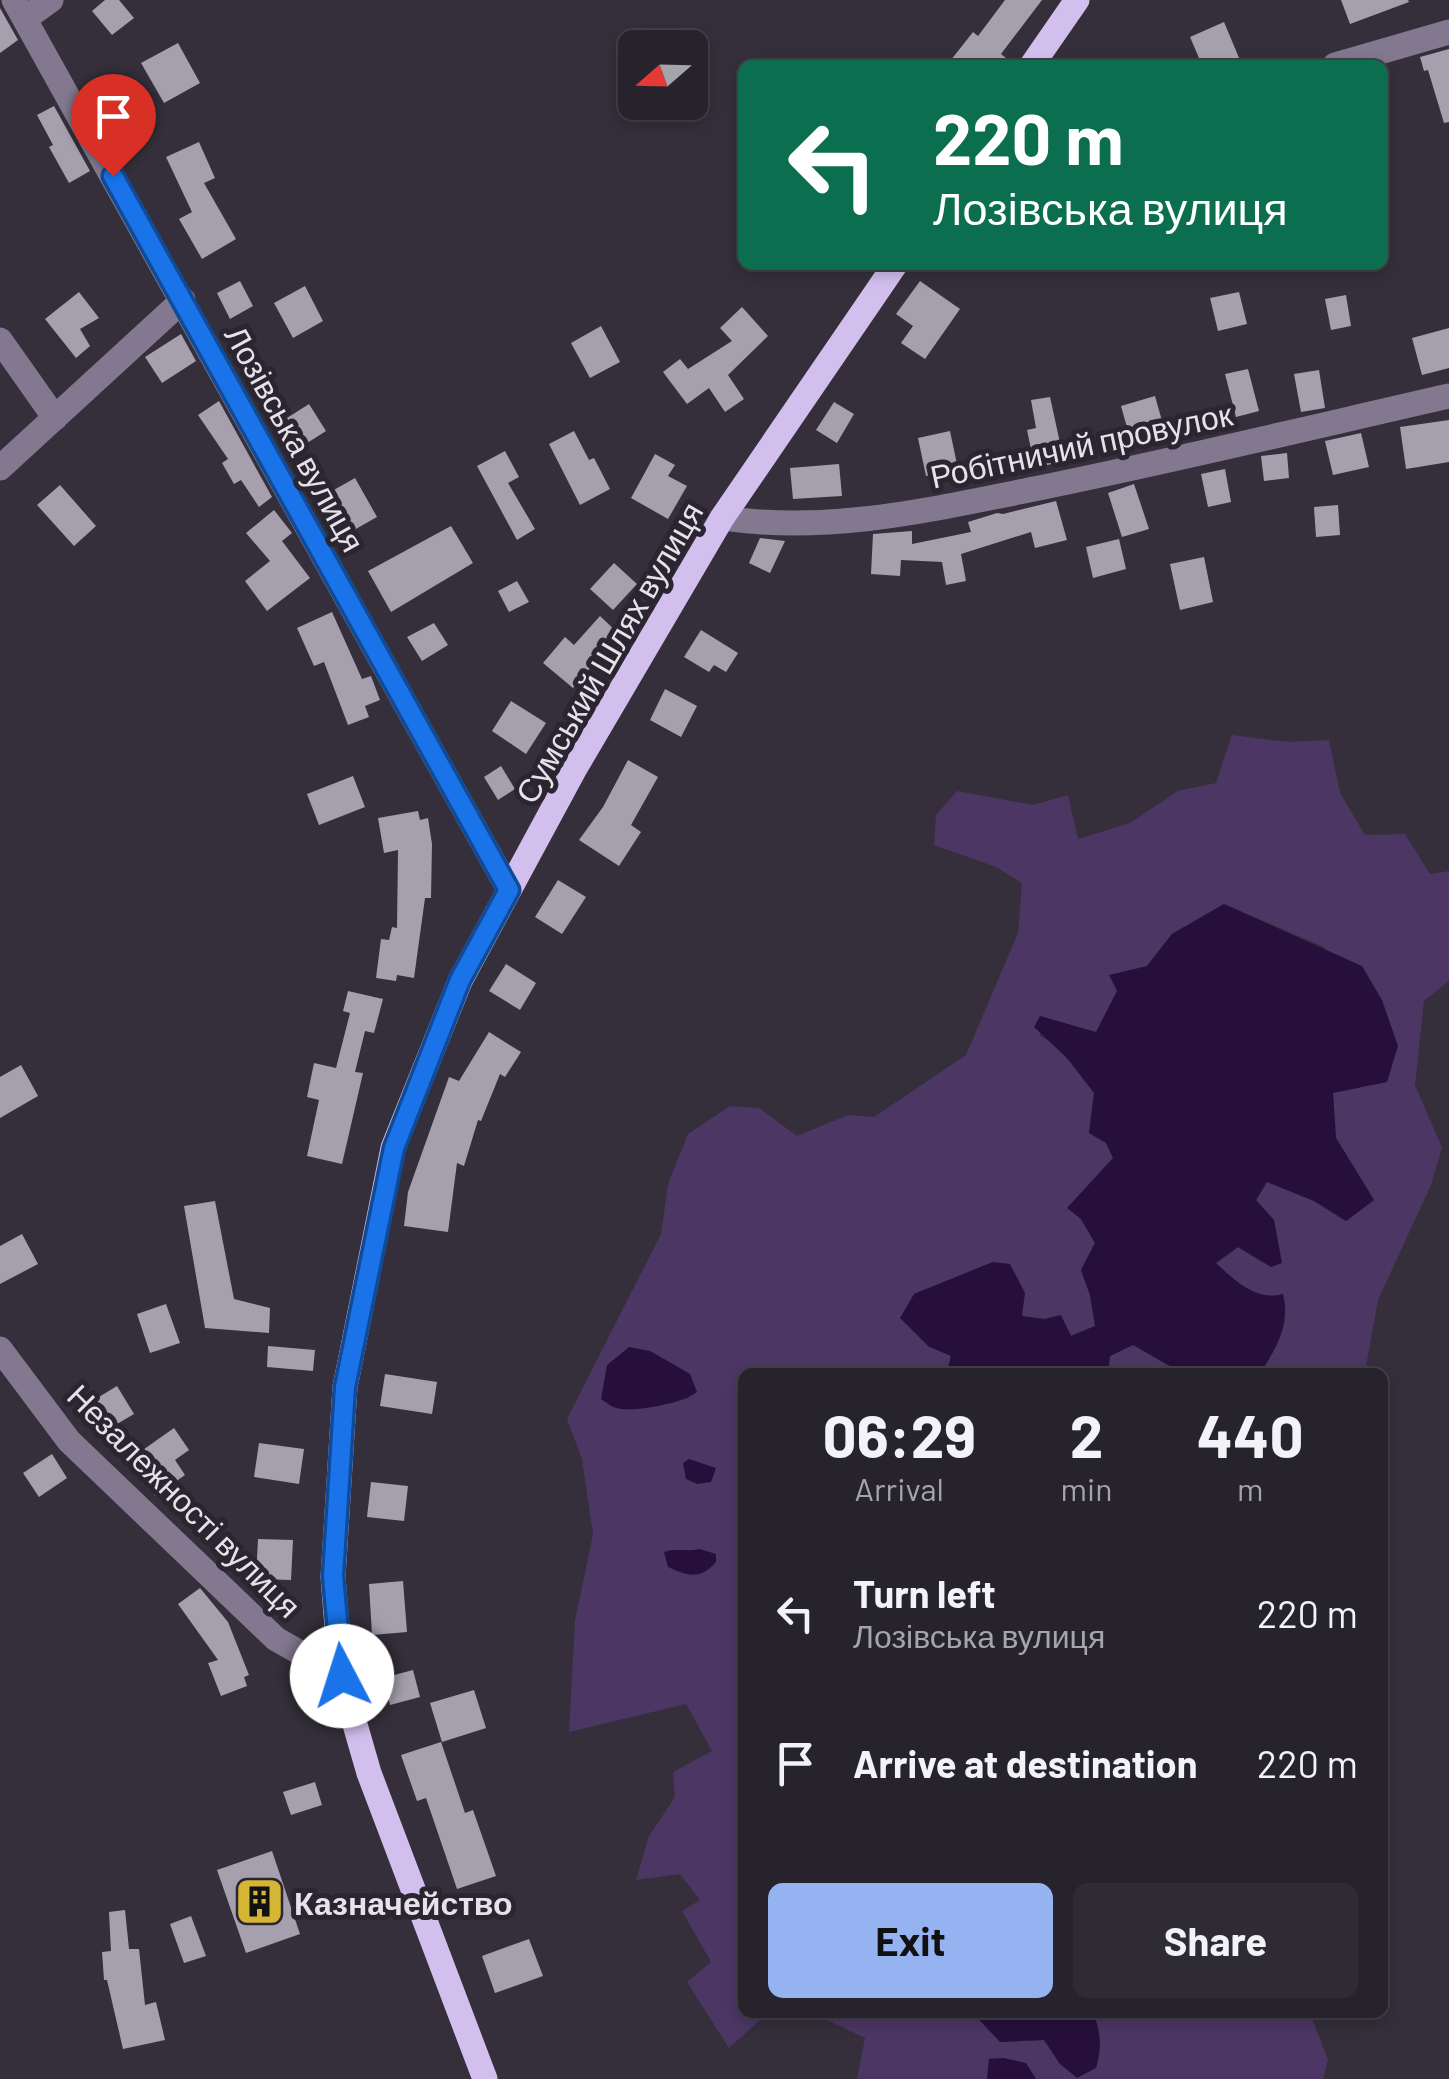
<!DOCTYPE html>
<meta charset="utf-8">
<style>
:root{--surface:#27232c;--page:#2f2b34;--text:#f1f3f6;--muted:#a4a4a9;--line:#434048;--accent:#95b2f1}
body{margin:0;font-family:Barlow,sans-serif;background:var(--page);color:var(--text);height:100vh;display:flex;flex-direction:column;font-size:38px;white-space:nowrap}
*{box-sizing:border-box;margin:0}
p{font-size:32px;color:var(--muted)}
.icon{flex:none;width:55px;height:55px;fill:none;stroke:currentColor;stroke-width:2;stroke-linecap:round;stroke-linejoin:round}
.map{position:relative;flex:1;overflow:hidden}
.drawer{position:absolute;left:738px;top:1368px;width:650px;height:650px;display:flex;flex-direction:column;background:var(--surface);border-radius:15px;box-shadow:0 5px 15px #0003,0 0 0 2px var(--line)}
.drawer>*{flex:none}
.top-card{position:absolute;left:738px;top:60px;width:650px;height:210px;border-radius:15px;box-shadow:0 5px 15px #0003,0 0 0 2px var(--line);background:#0b6e4f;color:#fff;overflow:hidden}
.needle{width:65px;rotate:250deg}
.buttons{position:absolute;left:618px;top:30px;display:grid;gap:20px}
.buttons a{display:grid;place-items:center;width:90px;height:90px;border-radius:15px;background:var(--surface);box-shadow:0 5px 15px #0003,0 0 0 2px var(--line);font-size:50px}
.pin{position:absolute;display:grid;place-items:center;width:85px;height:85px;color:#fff;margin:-102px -42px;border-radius:50% 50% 50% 0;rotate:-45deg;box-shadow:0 0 10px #0007}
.pin .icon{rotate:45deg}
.me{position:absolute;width:110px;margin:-55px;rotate:355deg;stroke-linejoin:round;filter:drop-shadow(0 0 8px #0008)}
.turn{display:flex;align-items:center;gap:35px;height:210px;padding:0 30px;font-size:45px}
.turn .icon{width:130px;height:130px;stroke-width:2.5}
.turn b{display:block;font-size:70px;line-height:85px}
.eta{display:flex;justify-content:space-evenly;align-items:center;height:170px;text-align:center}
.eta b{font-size:60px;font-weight:700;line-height:70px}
.primary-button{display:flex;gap:20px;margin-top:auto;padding:20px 30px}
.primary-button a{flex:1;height:115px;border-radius:15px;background:var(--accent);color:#111;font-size:40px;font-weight:700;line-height:115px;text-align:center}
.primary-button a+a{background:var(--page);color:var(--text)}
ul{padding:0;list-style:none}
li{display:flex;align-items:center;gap:30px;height:150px;padding:0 30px}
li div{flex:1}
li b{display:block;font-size:38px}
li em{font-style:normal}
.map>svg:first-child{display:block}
</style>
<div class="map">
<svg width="1449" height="2079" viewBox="0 0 1449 2079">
<rect width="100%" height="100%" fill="#342f3a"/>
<g fill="#4c3664" fill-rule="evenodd">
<path d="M1232 735 1289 742 1329 740 1340 793 1365 835 1405 834 1430 874 1449 871V981L1424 1001 1415 1085 1442 1148 1431 1185 1378 1300 1365 1372H1261C1277 1347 1291 1325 1283 1294 1256 1302 1233 1279 1215 1263L1238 1247 1271 1267 1256 1200 1267 1182 1314 1201 1346 1221 1374 1200 1336 1138 1333 1092 1386 1082 1324 947 1224 904 1172 934 1147 966 1117 991 1096 1033 1040 1016V1036L1055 1044 1094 1093 1089 1133 1106 1143 1113 1158 1068 1208 1081 1219 1095 1243 1081 1270 1090 1295 1095 1326 1070 1336 1044 1319 1022 1316 993 1262 914 1294 928 1346 951 1356 947 1372H742V2012L783 2013 760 2020 729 2048 687 1982 711 1962 682 1911 700 1900 680 1874 636 1880 649 1836 675 1797 673 1772 712 1751 686 1704 569 1732 575 1621 593 1534 582 1459 567 1419 661 1234 668 1184 688 1134 730 1106 759 1108 797 1136 848 1115 874 1117 966 1055 1018 933 1022 883 996 867 934 845 936 815 957 791 1033 805 1068 795 1078 839 1130 823 1178 791 1216 783ZM650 1351 690 1374 689 1398 673 1403 616 1408Z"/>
<path d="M1133 1345 1174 1369 1181 1372H1108L1110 1356Z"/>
<path d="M813 2013H973L1000 2042 1044 2040 1060 2064 1096 2068C1102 2047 1101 2033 1093 2013H1310L1328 2060 1323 2079H1036C1025 2062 1009 2058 989 2059L987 2079H857L865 2038Z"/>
</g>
<g fill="#26103b">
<path d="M1224 904 1362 966 1382 1000 1398 1046 1387 1082 1333 1093 1336 1138 1374 1200 1346 1221 1314 1201 1267 1182 1256 1200 1274 1220 1282 1263 1271 1267 1238 1247 1216 1263C1234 1280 1257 1302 1283 1294 1290 1325 1277 1346 1261 1372H1181L1133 1345 1110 1356 1108 1372H947L951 1356 928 1346 900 1318 914 1294 993 1262 1010 1264 1025 1293 1022 1316 1044 1319 1061 1315 1071 1336 1095 1326 1090 1295 1081 1270 1095 1243 1081 1219 1067 1208 1113 1158 1106 1143 1089 1133 1094 1093 1069 1060 1034 1027 1040 1016 1096 1032 1117 991 1109 975 1147 966 1172 934Z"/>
<path d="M629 1347 650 1351 690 1374 697 1392C683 1403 634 1413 616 1408 610 1406 606 1402 601 1399L607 1365Z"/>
<path d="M689 1459 716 1468 711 1482 697 1484 686 1479 683 1463Z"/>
<path d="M700 1549 716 1554V1562C701 1580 687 1576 668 1567L664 1552C675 1548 688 1552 700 1549Z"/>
<path d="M973 2013H1093C1101 2033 1102 2047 1096 2068L1077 2078 1060 2064 1044 2040 1000 2042Z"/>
<path d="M1004 2058 1026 2063 1036 2079H987L989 2059Z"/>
</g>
<g fill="#a6a0ae">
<path d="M105 0H119L134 18 112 35 92 11Z"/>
<path d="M1005 0H1042L1001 54 1015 65H947L973 32 978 36Z"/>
<path d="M1341 0H1408L1409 2 1350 24Z"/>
<path d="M0 8 18 40 0 53Z"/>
<path d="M1224 22 1242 65H1202L1190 37Z"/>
<path d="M178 43 200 83 164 103 141 63Z"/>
<path d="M1449 49V122L1444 123 1428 70 1424 71 1420 57Z"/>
<path d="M54 106 90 171 69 183 49 147 53 145 37 115Z"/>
<path d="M199 142 215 178 204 183 236 239 202 259 179 219 192 212 166 157Z"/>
<path d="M240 281 253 306 230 319 217 293Z"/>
<path d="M920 281 960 309 925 359 901 343 913 326 896 314Z"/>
<path d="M305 286 323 321 293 338 274 303Z"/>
<path d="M79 292 99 318 80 329 90 346 76 358 45 319Z"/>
<path d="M1239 292 1247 324 1218 331 1210 298Z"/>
<path d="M1346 295 1351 326 1331 330 1325 299Z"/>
<path d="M742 307 768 336 728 375 744 399 725 412 709 388 687 404 663 372 680 359 688 369 732 341 720 328Z"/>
<path d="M601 326 620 362 590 378 571 343Z"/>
<path d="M1449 328V368L1422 375 1412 338Z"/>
<path d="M181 334 196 361 162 383 145 357Z"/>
<path d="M1248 369 1259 411 1236 417 1225 374Z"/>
<path d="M1319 370 1325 408 1301 412 1294 374Z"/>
<path d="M1155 396 1162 421 1128 431 1121 406Z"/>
<path d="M1050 397 1064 461 1035 468 1027 430 1036 428 1031 400Z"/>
<path d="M219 401 272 497 259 507 241 480 234 484 222 463 228 459 198 415Z"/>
<path d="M834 402 854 414 837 443 816 430Z"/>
<path d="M309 404 326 431 304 445 287 418Z"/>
<path d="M1449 420V462L1406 469 1400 427Z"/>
<path d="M574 431 589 460 594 458 610 489 580 505 549 444Z"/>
<path d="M950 431 958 469 926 476 918 438Z"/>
<path d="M1361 433 1369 467 1333 475 1325 441Z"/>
<path d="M505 451 519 477 508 483 535 529 517 540 477 466Z"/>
<path d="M1287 453 1289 478 1264 481 1261 456Z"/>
<path d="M655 454 675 465 668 476 687 486 668 519 631 498Z"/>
<path d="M839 464 842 496 793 499 790 468Z"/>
<path d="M1225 469 1231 502 1208 507 1201 474Z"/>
<path d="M355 478 377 517 354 530 332 491Z"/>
<path d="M1134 484 1149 529 1122 537 1108 493Z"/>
<path d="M60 485 96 526 74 546 37 505Z"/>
<path d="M1056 501 1067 540 1035 548 1031 532 961 554 966 581 946 585 942 562 901 560 900 576 871 574 873 534 912 531V544L971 532 968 522 997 513 1003 514Z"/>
<path d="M1338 505 1340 535 1316 537 1314 507Z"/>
<path d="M274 510 292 533 282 541 310 578 267 611 245 581 270 561 246 533Z"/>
<path d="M451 526 473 563 391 612 368 571Z"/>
<path d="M760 538 785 541 770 573 749 563Z"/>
<path d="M1119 539 1126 569 1093 578 1086 547Z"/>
<path d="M1204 557 1213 602 1180 610 1170 564Z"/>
<path d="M614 563 637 584 613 610 590 589Z"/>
<path d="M517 581 529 602 509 612 498 591Z"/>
<path d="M332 612 362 679 371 676 380 700 365 706 369 717 348 725 324 662 314 666 297 628Z"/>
<path d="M600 616 619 634 573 688 543 663 565 637 574 645Z"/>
<path d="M434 623 448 645 422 661 407 637Z"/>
<path d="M701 630 738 653 726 672 714 665 709 672 684 657Z"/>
<path d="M665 689 697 706 681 737 650 720Z"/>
<path d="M511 701 546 723 526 754 492 731Z"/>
<path d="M628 760 658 777 631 825 641 832 619 866 579 840 603 807Z"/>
<path d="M501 766 515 789 498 800 484 777Z"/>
<path d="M353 776 365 807 319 825 307 794Z"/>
<path d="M418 811 420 820 428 818 432 844 431 898H425L414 978 397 975 396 981 376 978 381 939 389 940 392 927 397 928 398 850 384 853 378 818Z"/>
<path d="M558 880 586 897 562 934 535 917Z"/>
<path d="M506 964 536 983 520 1010 489 991Z"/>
<path d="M348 991 383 999 374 1033 365 1031 355 1072 363 1073 342 1164 307 1156 319 1100 307 1097 314 1063 336 1068 350 1013 343 1011Z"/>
<path d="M489 1032 521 1052 505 1077 500 1074 481 1121 478 1120 464 1166 457 1163 448 1232 404 1226 408 1192 449 1077 459 1081Z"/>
<path d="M21 1065 38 1096 0 1118V1077Z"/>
<path d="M215 1201 234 1299 270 1308 269 1333 205 1328 184 1206Z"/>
<path d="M22 1234 38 1264 0 1284V1246Z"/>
<path d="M166 1304 180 1343 150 1353 137 1314Z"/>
<path d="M268 1346 315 1350 313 1371 267 1367Z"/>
<path d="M385 1374 437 1382 432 1414 380 1406Z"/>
<path d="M117 1386 134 1414 100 1434 84 1406Z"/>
<path d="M174 1428 189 1450 175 1460 185 1475 155 1496 130 1459Z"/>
<path d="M259 1443 304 1449 299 1484 254 1477Z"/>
<path d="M52 1454 67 1478 39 1497 23 1473Z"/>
<path d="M371 1482 408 1486 404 1521 367 1517Z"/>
<path d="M258 1539 293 1540 291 1580 256 1579Z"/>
<path d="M403 1581 407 1632 372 1635 369 1584Z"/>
<path d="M200 1588 228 1622 249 1675 244 1677 247 1686 221 1696 208 1663 218 1660 178 1604Z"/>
<path d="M413 1670 420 1697 390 1705 383 1678Z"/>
<path d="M474 1690 486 1728 442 1742 430 1703Z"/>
<path d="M441 1742 465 1813 473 1810 496 1876 457 1889 426 1798 417 1801 401 1755Z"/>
<path d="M315 1782 322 1805 291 1815 283 1792Z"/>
<path d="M272 1851 300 1934 246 1953 217 1870Z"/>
<path d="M125 1910 129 1949H139L145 2005 156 2002 165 2040 123 2049 107 1980H104L102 1952 111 1951 109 1912Z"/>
<path d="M191 1916 206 1956 184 1963 170 1924Z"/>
<path d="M529 1939 543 1976 495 1993 482 1956Z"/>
</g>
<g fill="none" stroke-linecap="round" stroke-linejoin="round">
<g stroke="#82788f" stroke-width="25">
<path d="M14 0 509 890"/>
<path d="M25 19 51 0"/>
<path d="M1335 65 1449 32"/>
<path d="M0 340 55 418"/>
<path d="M0 468 183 300"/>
<path d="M722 518C832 534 932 509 1039 488 1176 460 1313 427 1449 396"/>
<path d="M0 1349 69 1441 276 1639 341 1676"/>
</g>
<g stroke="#d3bfee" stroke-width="25">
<path d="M1032 65 1077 0"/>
<path d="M485 2079 369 1773 341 1676 333 1577 345 1387 393 1148 460 981 574 770 722 518 895 265"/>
</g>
</g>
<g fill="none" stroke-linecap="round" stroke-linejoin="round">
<defs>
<path id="route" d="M113 176 509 890 460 980 394 1148 345 1387 333 1576 342 1676"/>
</defs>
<use href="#route" stroke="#114b97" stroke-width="25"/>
<use href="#route" stroke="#1a73e8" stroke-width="18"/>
</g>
<defs>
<symbol id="building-square" viewBox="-11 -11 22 22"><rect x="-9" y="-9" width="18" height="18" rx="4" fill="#d5b534" stroke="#2a2530"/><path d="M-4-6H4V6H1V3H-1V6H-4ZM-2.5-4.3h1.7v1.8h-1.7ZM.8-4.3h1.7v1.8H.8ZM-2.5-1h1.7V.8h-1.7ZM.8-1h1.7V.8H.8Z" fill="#111"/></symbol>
</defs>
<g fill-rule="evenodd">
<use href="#building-square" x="232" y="1874" width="55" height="55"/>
</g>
<g text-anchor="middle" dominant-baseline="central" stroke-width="10" stroke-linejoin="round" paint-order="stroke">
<g font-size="32" fill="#e5e2e9" stroke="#2a2530">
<text transform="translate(296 438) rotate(61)">Лозівська вулиця</text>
<text transform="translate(1081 444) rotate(-12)">Робітничий провулок</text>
<text transform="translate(608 652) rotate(-60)">Сумський Шлях вулиця</text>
<text transform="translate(185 1500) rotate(45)">Незалежності вулиця</text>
</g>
<g font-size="32" font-weight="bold" fill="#e5e2e9" stroke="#2a2530" text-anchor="start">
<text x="294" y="1902">Казначейство</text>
</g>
</g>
</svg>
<div class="buttons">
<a><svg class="needle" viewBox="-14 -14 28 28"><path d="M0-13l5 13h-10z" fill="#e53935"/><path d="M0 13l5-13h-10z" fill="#a4a4a9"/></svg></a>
</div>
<div class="pin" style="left:113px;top:176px;background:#d93025"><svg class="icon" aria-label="arrive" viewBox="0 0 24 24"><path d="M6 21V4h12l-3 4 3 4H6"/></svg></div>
<svg class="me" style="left:342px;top:1676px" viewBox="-20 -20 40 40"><circle r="19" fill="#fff"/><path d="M0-13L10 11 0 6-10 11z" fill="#1a73e8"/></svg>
<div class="top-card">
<div class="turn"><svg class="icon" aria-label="left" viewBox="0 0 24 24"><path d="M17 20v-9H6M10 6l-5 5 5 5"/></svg><div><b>220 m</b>Лозівська вулиця</div></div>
</div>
<section class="drawer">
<div class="eta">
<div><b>06:29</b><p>Arrival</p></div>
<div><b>2</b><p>min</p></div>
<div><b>440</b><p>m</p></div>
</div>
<ul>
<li><svg class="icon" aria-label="left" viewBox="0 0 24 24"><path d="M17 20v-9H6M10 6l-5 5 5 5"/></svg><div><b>Turn left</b><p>Лозівська вулиця</p></div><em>220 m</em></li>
<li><svg class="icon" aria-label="arrive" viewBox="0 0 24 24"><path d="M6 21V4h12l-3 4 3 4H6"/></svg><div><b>Arrive at destination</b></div><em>220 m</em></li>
</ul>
<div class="primary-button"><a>Exit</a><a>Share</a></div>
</section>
</div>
